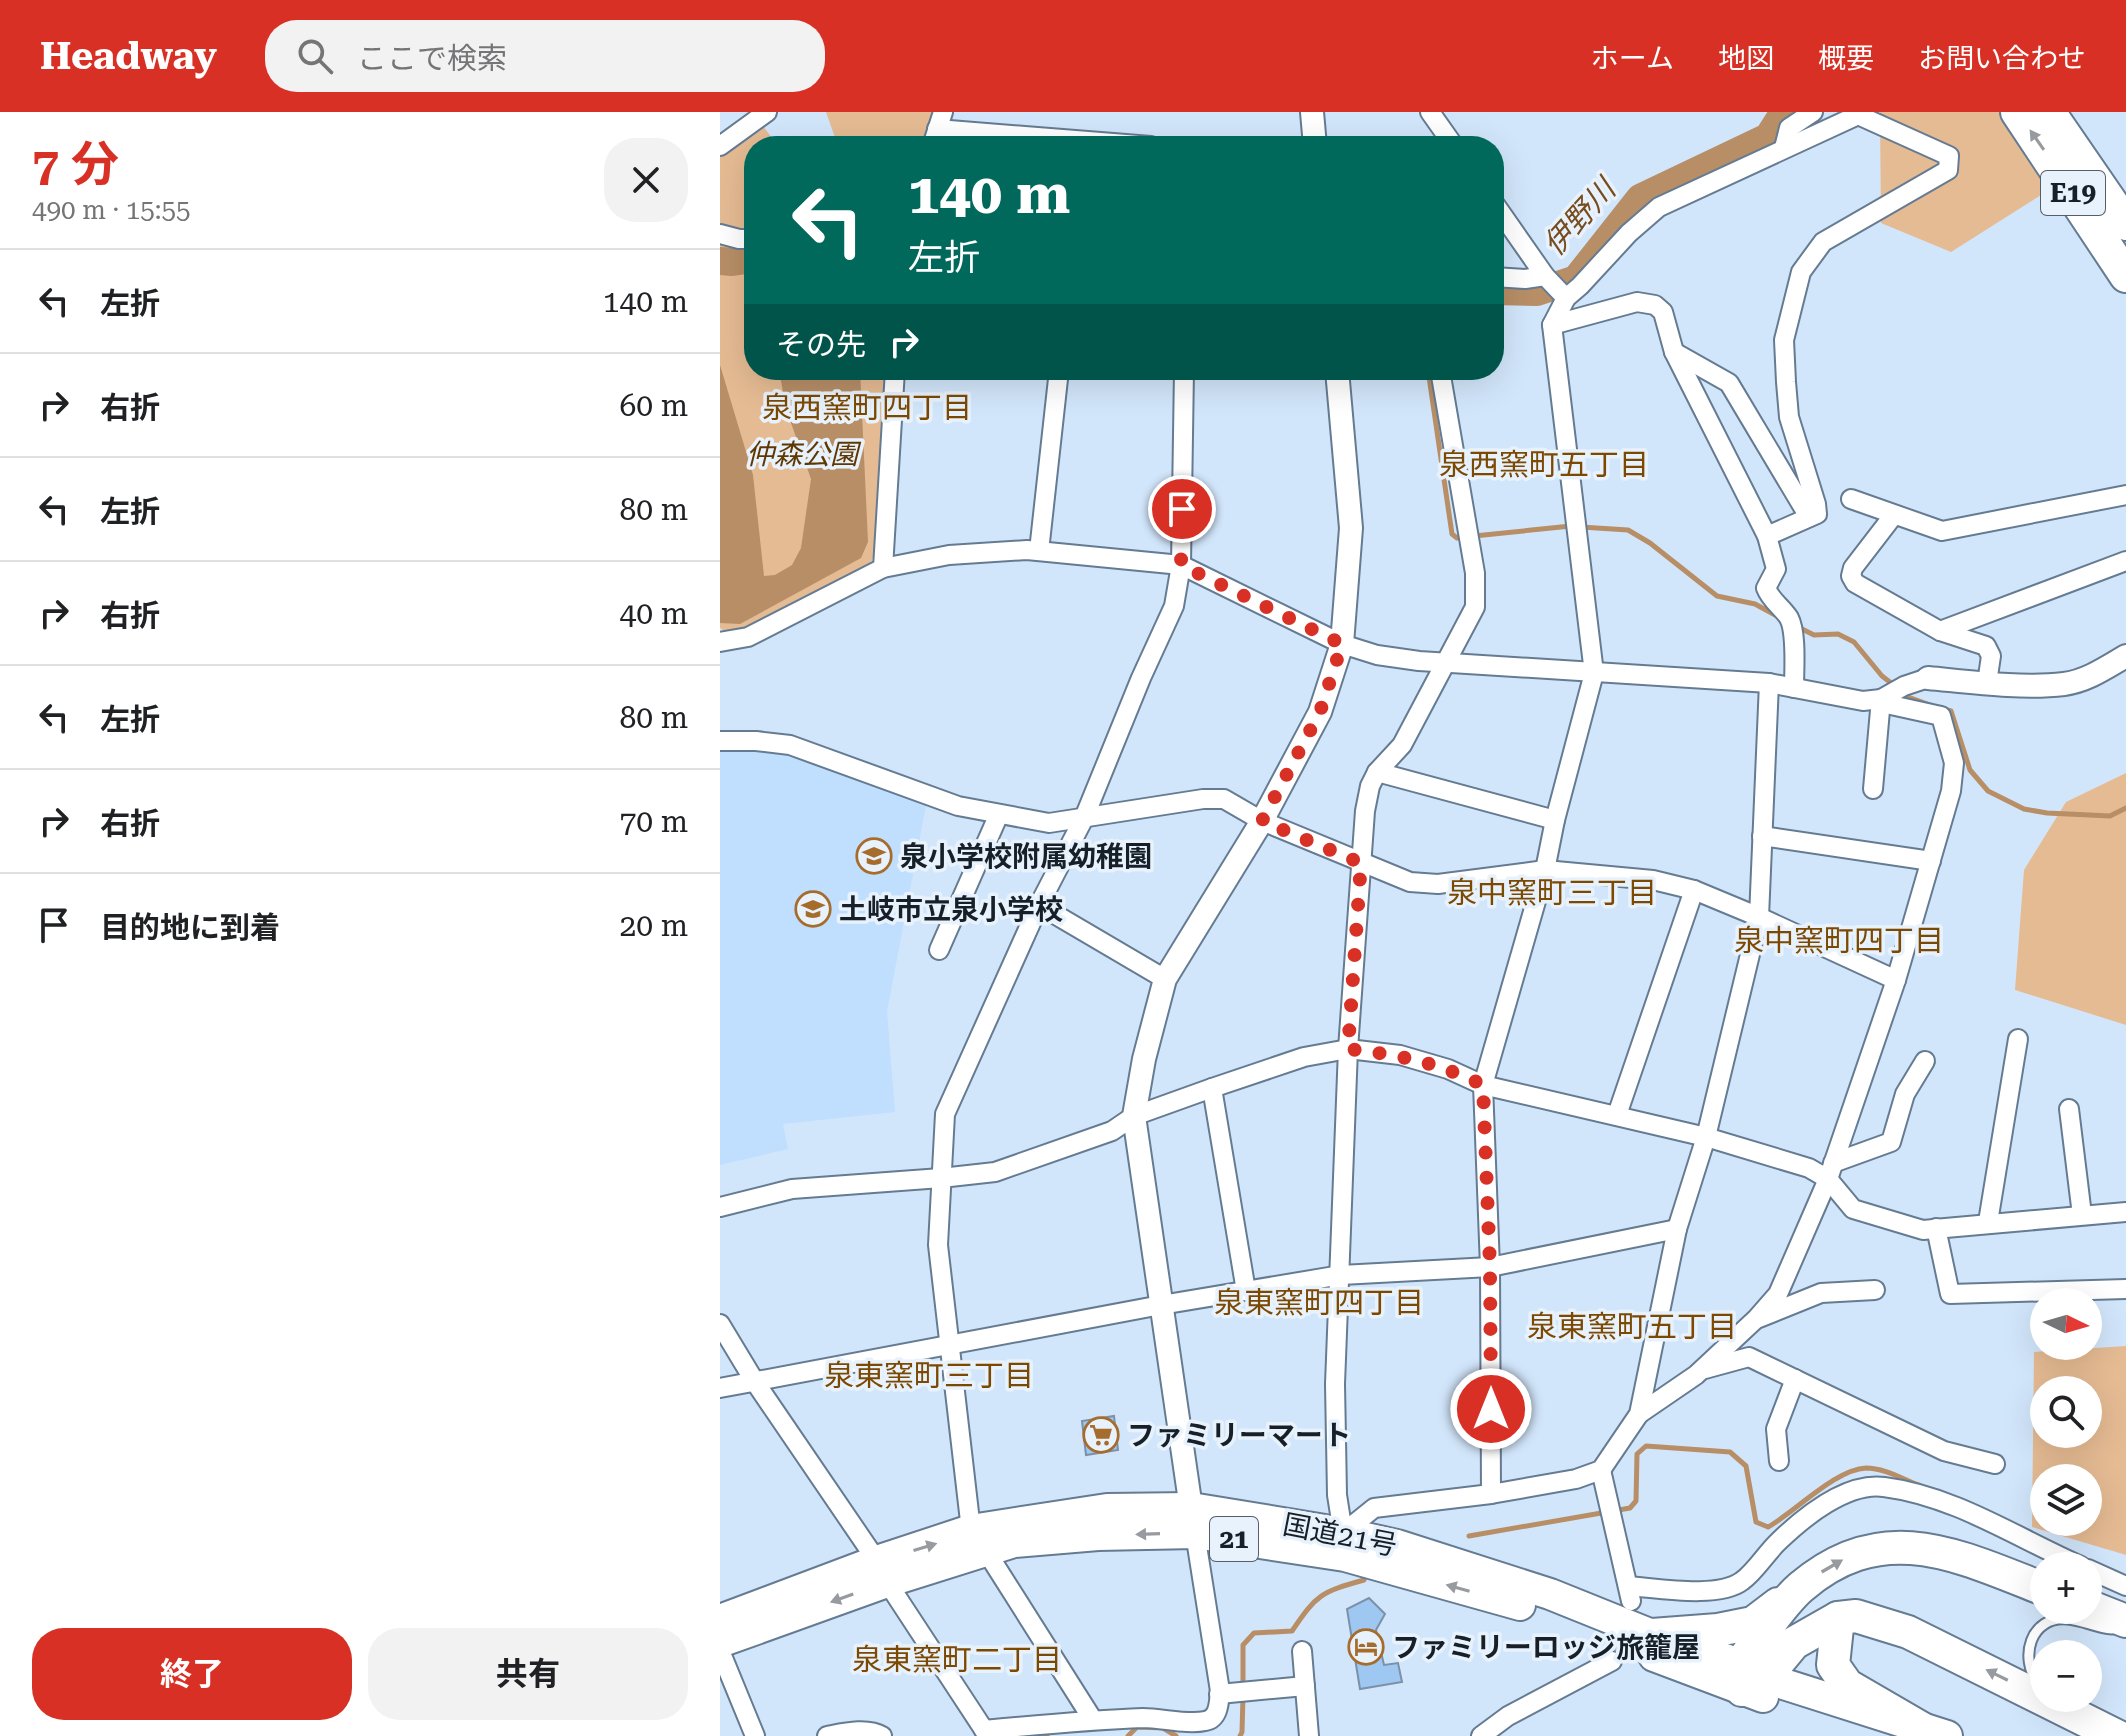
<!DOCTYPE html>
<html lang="ja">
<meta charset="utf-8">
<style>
:root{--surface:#fff;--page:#f2f2f2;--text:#202124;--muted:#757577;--line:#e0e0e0;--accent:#d93025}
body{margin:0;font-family:"Roboto Serif","Noto Sans JP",serif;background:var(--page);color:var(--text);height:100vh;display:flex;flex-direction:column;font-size:30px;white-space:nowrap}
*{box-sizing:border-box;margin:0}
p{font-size:26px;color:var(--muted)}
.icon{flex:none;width:44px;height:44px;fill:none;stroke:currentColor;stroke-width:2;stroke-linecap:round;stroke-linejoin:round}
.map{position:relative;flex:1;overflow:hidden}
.side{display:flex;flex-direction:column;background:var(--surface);width:720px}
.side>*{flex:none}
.hud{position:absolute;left:24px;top:24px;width:760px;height:244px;border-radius:32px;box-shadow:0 8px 32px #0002;background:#00695c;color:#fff;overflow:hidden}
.needle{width:52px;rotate:95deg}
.buttons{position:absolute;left:1310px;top:1176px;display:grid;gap:16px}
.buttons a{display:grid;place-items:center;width:72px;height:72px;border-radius:50%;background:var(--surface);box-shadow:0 8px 32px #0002;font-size:40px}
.pin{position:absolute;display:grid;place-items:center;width:68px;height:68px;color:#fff;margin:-34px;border:4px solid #fff;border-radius:50%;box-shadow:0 2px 8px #0007}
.me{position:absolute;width:88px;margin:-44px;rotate:0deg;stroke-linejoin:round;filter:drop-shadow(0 0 6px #0008)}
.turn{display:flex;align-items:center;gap:28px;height:168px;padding:0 32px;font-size:36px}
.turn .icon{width:104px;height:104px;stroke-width:2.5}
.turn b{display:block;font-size:56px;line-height:68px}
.then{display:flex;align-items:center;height:76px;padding:0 32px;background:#0003;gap:16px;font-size:30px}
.round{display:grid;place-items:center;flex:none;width:84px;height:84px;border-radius:32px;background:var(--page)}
.summary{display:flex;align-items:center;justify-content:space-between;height:136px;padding:0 32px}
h1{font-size:48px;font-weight:700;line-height:60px;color:var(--accent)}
.action{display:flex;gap:16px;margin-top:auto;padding:16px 32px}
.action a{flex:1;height:92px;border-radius:32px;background:var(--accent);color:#fff;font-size:32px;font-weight:700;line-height:92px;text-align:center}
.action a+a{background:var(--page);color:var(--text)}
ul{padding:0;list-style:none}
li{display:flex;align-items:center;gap:24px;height:104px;padding:0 32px;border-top:2px solid var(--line)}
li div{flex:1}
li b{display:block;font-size:30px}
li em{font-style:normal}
header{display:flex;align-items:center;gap:48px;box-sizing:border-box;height:112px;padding:0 40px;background:var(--accent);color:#fff}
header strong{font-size:38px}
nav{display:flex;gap:44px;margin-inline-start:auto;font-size:28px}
.search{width:560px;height:72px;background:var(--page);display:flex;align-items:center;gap:20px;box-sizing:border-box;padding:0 28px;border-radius:32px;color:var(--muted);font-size:30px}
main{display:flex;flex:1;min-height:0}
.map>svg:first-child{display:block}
</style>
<header>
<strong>Headway</strong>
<div class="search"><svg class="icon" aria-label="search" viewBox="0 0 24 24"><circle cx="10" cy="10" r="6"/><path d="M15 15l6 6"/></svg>ここで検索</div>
<nav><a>ホーム</a><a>地図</a><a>概要</a><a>お問い合わせ</a></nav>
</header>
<main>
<section class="side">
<div class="summary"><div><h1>7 分</h1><p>490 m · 15:55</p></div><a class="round"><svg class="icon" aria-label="close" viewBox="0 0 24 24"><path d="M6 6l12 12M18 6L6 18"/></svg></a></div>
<ul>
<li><svg class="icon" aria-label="left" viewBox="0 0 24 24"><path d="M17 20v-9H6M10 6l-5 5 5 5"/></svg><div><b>左折</b></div><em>140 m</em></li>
<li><svg class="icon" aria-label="right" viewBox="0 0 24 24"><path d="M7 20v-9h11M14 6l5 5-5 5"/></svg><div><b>右折</b></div><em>60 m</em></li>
<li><svg class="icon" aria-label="left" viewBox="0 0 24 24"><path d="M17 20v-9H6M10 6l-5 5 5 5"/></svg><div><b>左折</b></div><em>80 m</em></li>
<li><svg class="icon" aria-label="right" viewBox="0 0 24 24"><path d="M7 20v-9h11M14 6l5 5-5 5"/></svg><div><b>右折</b></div><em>40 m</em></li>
<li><svg class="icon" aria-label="left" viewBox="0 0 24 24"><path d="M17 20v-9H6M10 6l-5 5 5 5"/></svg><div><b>左折</b></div><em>80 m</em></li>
<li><svg class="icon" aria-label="right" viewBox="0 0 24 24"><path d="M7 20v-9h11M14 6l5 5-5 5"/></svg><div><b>右折</b></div><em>70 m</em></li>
<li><svg class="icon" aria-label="arrive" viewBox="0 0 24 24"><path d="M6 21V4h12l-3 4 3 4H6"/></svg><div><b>目的地に到着</b></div><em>20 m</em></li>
</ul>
<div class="action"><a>終了</a><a>共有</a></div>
</section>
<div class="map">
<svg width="1406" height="1624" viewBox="0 0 1406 1624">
<rect width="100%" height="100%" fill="#d2e6fb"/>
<path fill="#c0defe" d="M0 639 64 641 206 693 167 900 175 1000 63 1012 68 1037 0 1053Z"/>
<g fill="#e5bb93" fill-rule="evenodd">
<path d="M106 0H217L206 34H118Z"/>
<path d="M1160 0H1285L1332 76 1231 140 1161 111Z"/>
<path d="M43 14 58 34H34V258H171L159 429 151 451 35 514 9 522 0 516V43Z"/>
<path d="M1406 661V913L1295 878 1304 758 1346 690Z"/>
<path d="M1406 1234V1443L1312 1415 1314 1240ZM1368 1278V1322H1324V1278ZM1368 1366V1410H1324V1366Z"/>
</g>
<path fill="#b78e66" d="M0 253 33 363 44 464 55 463 72 453 81 436 91 367 66 297 59 258H140L148 430 141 446 20 512 0 511Z"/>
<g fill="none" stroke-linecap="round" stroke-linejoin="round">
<g stroke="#b78e66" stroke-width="5">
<path d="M708 258 732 422 737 426 744 425"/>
<path d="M861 415 908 418 930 431 997 484 1035 492 1057 504"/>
<path d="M754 424 851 414"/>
<path d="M1076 514 1094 523 1118 522 1134 530 1162 564 1175 574"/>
<path d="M1182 581 1188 585 1213 594"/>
<path d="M1223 597 1231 599 1250 658 1268 679 1304 697 1327 701 1390 704 1406 696"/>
<path d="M749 1424 910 1396 916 1389 917 1342 926 1334 1010 1340 1026 1354 1036 1410 1048 1415C1075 1400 1116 1357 1146 1356 1165 1356 1184 1368 1201 1374"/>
<path d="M523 1574V1533L534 1521 572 1519C597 1482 601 1480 644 1468"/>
<path d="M322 1624H327"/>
<path d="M408 1624 417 1615 443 1616 456 1624"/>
<path d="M520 1624 522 1620 523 1584"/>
</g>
<g stroke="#b78e66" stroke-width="28">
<path d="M0 149 12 150 34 147"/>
<path d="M774 179 817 180 856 167 920 86 1048 25 1064 0"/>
</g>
</g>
<g fill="#9ec7f1" stroke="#7b91aa" stroke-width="2">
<path d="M394 1304 398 1338 366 1343 362 1309Z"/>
<path d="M649 1486 665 1502 656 1518 664 1553 678 1551 682 1570 640 1577 627 1497Z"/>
</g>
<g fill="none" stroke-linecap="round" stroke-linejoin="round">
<path stroke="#adbed1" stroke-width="18" stroke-dasharray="18 9" stroke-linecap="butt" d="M892 1549 907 1503"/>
<defs>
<path id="service" d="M1318 1571C1299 1546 1310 1504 1347 1507 1363 1508 1376 1516 1392 1517"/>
<g id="minor">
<path d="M710 0 734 34"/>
<path d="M217 17 431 34"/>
<path d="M0 34 47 0"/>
<path d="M212 34 223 0"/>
<path d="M1064 36 1069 16 1093 0"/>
<path d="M774 91 825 164 846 186"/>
<path d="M0 122 19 127H34"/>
<path d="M774 165 805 167 825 164"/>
<path d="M832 213 917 190 935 193 943 200 954 240 1047 424 1056 457 1046 476C1051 489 1062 495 1069 506 1077 521 1074 558 1074 576"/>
<path d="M954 240 1009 271 1089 405"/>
<path d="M720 258 755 461V495L682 633 657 660 650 674 645 699 628 937 615 1272 617 1383 623 1421 654 1396 771 1382 856 1367 881 1358 919 1302 957 1117 986 1025 1039 805 1049 571"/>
<path d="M1131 387 1222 419 1406 383"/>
<path d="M1173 404 1133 456 1131 464 1135 471 1220 519 1266 534 1271 544 1267 571"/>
<path d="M319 439 339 258"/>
<path d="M163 456 175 258"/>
<path d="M1220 519 1406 449"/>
<path d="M0 530 28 525 163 456 229 443 307 438 461 453 622 532 657 543 699 549 1049 571 1143 589 1161 587 1184 574 1208 566"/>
<path d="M0 629H36L70 633 238 694 329 711 483 687H504L542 709 690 770 718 772 825 758 933 768 974 778 1039 805 1176 868"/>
<path d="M657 660 835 708"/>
<path d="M1153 677 1161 587"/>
<path d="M1042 724 1211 749"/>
<path d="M319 793 445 867"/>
<path d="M219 838 279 702"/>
<path d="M492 976 526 1179"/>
<path d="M1349 997 1362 1103"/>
<path d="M897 1003 974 778"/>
<path d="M1113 1051 1171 1030 1185 982 1205 949"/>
<path d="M0 1095 72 1077 221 1066 275 1060 392 1019 414 1004 492 976 584 945 628 937 680 943 728 957 763 973 986 1025 1089 1056 1108 1067 1133 1097 1203 1118 1406 1100"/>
<path d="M1268 1110 1298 927"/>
<path d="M1216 1116 1230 1182 1406 1177"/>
<path d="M1039 1206 1101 1181 1155 1178"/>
<path d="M0 1212 35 1270 157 1449 167 1470 268 1624"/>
<path d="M985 1257 1029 1245 1224 1339 1275 1352"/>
<path d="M0 1276 441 1193 621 1163 770 1155 957 1117"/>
<path d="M919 1302 976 1263 1037 1206 1058 1182 1108 1067 1176 868 1231 679 1234 651 1221 604 1171 593 1161 587"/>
<path d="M1059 1349 1056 1317 1075 1267"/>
<path d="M881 1358 911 1489"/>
<path d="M771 1382 770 1155 763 973 825 758 835 708 874 561 832 213 846 186 860 174 909 121 939 95 1138 3 1229 44 1228 58 1103 130 1081 160 1064 228 1066 270 1069 305 1096 392 1097 402 1047 424"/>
<path d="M251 1418 218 1133 225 1002 319 793 364 706 421 566 454 494 461 453 464 258"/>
<path d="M266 1439 373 1608"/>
<path d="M1368 1457 1406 1474"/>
<path d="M908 1474C938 1476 998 1487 1022 1469 1036 1459 1046 1441 1059 1429 1084 1405 1127 1370 1164 1375 1235 1384 1297 1426 1361 1454"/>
<path d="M582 1539 589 1624"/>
<path d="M3 1546 35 1624"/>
<path d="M499 1582 585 1574"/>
<path d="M264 1618C317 1613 370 1608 423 1606 442 1606 468 1613 485 1609 499 1607 499 1590 500 1579L475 1421"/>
<path d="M107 1624C123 1621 147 1615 162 1624"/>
<path d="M761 1624 788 1604 892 1549"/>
</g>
<g id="tertiary">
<path d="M592 0 595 34"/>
<path d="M1208 566C1251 570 1302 577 1344 572 1367 569 1387 555 1406 544"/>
<path d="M473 1410 414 1004 424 947 445 867 542 709 600 600 622 532 631 416 617 258"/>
</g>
<g id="trunk">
<path d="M0 1508 157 1449 251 1418 387 1397 471 1396 623 1421 677 1433 830 1482 932 1523 1020 1552 1045 1566 1227 1624"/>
<path d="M0 1530 167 1470 294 1430 378 1423 475 1421 625 1444 800 1493"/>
<path d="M934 1544 1043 1585"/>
</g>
<g id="motorway">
<path d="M1297 0 1406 164"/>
<path d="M1329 0 1406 112"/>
<path d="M1324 1477C1237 1443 1163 1405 1081 1475 1060 1493 1037 1530 1020 1552L1022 1578 1045 1566 1074 1531 1118 1506 1136 1504 1188 1520 1397 1624"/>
<path d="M1368 1494 1406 1509"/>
<path d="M1118 1506 1113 1553 1127 1573 1201 1616"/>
<path d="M932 1523 998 1518 1033 1511 1058 1492"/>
</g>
</defs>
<use href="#service" stroke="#657b92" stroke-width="13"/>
<use href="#minor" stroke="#657b92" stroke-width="22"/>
<use href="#tertiary" stroke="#657b92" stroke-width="26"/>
<use href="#trunk" stroke="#657b92" stroke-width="34"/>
<use href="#motorway" stroke="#657b92" stroke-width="36"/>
<use href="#service" stroke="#fff" stroke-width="9"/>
<use href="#minor" stroke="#fff" stroke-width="18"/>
<use href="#tertiary" stroke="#fff" stroke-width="22"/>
<use href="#trunk" stroke="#fff" stroke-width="30"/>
<use href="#motorway" stroke="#fff" stroke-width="32"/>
</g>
<defs><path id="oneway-solid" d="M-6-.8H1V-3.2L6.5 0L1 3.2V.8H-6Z" transform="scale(2)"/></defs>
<g fill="#979b9f">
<use href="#oneway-solid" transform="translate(1317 28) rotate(-125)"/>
<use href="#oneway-solid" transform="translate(428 1422) rotate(178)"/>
<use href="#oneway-solid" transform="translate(205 1435) rotate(-17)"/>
<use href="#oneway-solid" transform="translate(1112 1454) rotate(-30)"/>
<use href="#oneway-solid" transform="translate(738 1476) rotate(-164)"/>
<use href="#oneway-solid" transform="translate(122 1486) rotate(160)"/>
<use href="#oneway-solid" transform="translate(1277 1563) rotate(-154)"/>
</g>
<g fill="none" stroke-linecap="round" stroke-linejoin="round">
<path stroke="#d93025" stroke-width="14" stroke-dasharray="0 25.2" d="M462 397 461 453 622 532 600 600 542 709 641 751 628 937C680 943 715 950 763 973L770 1155 771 1297"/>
</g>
<defs>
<symbol id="school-ring" viewBox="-11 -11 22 22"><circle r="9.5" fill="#e8f2fc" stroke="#a66c2b" stroke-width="1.5"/><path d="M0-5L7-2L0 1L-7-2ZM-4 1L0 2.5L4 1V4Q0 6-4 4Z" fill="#a66c2b"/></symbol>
<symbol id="supermarket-ring" viewBox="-11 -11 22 22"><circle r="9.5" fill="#e8f2fc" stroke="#a66c2b" stroke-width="1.5"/><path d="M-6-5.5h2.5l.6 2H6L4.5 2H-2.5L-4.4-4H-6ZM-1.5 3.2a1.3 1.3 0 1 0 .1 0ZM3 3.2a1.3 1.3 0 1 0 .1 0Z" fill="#a66c2b"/></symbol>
<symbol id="hotel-ring" viewBox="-11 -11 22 22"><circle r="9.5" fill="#e8f2fc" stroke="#a66c2b" stroke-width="1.5"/><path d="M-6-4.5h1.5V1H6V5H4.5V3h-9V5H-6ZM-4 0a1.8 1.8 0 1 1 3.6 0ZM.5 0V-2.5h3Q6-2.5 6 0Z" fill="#a66c2b"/></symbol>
</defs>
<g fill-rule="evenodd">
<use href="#school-ring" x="134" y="724" width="40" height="40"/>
<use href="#school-ring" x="73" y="777" width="40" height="40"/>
<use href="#supermarket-ring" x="361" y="1303" width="40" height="40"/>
<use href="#hotel-ring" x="626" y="1515" width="40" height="40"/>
</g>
<g text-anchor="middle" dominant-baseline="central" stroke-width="7" stroke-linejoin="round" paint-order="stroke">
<g fill="#e8f2fc" stroke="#565f68" stroke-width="2">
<rect x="1321" y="59" width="64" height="44" rx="6"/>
<rect x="490" y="1405" width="48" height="44" rx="6"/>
</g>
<g font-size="26" font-weight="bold" fill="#172029">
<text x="1353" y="81">E19</text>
<text x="514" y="1427">21</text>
</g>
<g font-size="28" font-style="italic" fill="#5f3701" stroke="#e8f2fc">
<text x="82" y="342">仲森公園</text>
</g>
<g font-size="28" font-weight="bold" fill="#172029" stroke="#e8f2fc" text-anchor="start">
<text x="180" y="744">泉小学校附属幼稚園</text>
<text x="119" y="797">土岐市立泉小学校</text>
<text x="407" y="1323">ファミリーマート</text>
<text x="672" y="1535">ファミリーロッジ旅籠屋</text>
</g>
<g font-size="28" fill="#172029" stroke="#e8f2fc">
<text transform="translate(620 1423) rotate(11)">国道21号</text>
</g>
<g font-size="30" font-style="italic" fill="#774d1f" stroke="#e8f2fc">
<text transform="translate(859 105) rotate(-48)">伊野川</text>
</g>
<g font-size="30" fill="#7c4903" stroke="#e8f2fc">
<text x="147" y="295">泉西窯町四丁目</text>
<text x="824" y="352">泉西窯町五丁目</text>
<text x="832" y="780">泉中窯町三丁目</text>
<text x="1119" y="828">泉中窯町四丁目</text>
<text x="599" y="1190">泉東窯町四丁目</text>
<text x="912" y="1214">泉東窯町五丁目</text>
<text x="209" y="1263">泉東窯町三丁目</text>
<text x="237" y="1547">泉東窯町二丁目</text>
</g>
</g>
</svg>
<div class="buttons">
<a><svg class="needle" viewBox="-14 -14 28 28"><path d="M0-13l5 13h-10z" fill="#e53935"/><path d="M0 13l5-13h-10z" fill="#757577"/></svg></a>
<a><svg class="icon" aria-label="search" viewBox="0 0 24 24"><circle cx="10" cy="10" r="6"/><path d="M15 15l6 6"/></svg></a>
<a><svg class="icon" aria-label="layers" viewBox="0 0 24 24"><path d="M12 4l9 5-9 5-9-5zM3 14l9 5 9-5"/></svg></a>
<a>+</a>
<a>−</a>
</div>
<div class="pin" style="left:462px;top:397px;background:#d93025"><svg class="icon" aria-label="arrive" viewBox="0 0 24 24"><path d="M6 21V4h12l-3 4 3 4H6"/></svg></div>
<svg class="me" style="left:771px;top:1297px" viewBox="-20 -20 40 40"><circle r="17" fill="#d93025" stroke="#fff" stroke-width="3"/><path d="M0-11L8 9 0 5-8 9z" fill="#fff"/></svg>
<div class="hud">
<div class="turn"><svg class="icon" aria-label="left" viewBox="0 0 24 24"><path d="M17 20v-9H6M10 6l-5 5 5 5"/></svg><div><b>140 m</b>左折</div></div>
<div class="then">その先<svg class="icon" aria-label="right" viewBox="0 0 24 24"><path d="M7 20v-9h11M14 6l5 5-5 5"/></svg></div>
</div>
</div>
</main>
